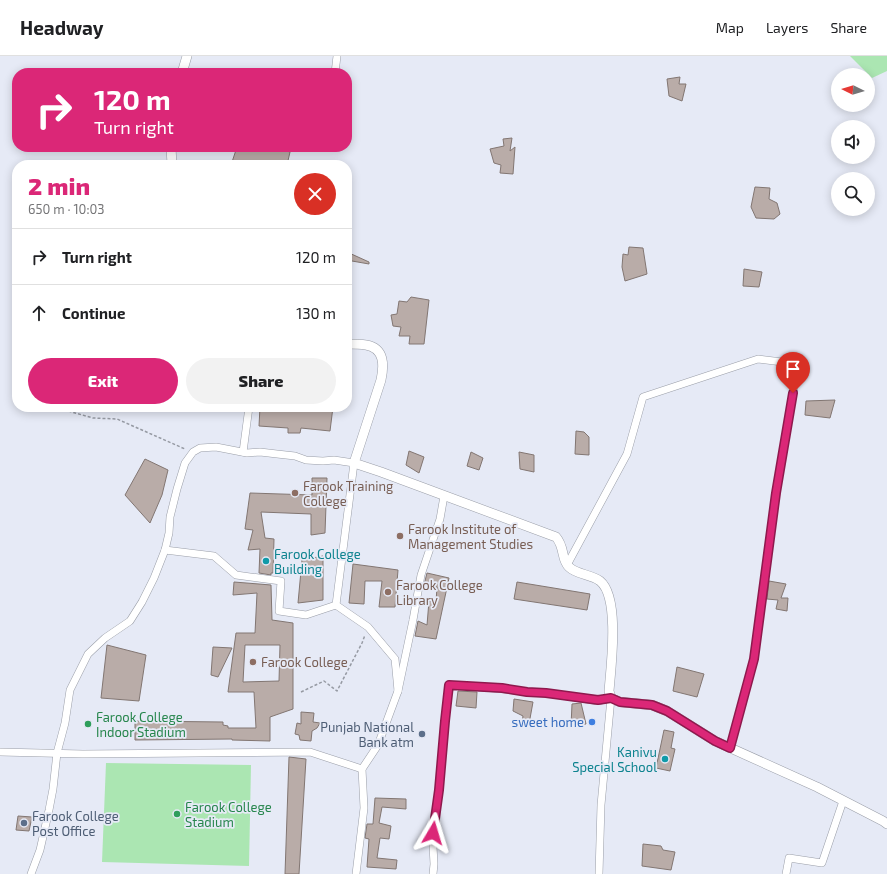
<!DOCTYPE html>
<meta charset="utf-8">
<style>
:root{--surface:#fff;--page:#f2f2f2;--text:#202124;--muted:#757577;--line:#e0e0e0;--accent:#db2777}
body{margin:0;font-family:"Exo 2",sans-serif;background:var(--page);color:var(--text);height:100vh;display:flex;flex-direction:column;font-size:15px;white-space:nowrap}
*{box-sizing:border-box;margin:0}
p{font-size:13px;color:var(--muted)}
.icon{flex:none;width:22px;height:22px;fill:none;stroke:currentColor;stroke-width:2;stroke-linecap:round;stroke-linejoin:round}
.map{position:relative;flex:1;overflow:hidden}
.sheet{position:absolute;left:12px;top:104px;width:340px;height:252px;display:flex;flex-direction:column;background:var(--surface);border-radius:16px;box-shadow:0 2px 10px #0003}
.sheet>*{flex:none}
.guide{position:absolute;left:12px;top:12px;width:340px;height:84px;border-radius:16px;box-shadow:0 2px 10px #0003;background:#db2777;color:#fff;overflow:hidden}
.needle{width:26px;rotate:275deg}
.fabs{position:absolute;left:831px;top:12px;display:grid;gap:8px}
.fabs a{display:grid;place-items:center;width:44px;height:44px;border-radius:50%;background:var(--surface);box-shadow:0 2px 10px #0003;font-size:20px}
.pin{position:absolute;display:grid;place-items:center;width:34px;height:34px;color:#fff;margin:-41px -17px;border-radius:50% 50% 50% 0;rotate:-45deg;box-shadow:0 0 4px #0007}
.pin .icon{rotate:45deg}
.me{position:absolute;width:44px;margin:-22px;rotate:7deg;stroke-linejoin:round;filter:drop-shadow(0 0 3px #0008)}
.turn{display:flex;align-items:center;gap:14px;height:84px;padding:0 16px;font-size:18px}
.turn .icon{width:52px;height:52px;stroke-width:2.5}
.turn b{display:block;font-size:28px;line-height:34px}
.round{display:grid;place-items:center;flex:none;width:42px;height:42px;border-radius:21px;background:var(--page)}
.overview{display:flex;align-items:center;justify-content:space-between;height:68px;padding:0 16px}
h1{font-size:24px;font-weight:800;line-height:30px;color:var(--accent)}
.action{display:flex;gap:8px;margin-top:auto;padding:8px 16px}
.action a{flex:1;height:46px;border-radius:24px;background:var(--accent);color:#fff;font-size:16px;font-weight:800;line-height:46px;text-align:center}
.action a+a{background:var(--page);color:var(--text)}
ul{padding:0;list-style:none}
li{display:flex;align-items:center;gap:12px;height:56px;padding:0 16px;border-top:1px solid var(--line)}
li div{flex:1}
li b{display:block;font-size:15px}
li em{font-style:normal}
header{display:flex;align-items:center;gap:24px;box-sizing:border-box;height:56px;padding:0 20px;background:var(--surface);border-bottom:1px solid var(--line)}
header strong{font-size:19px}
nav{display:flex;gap:22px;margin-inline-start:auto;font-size:14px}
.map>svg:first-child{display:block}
</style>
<header>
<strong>Headway</strong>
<nav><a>Map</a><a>Layers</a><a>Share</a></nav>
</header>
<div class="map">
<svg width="887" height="818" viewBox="0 0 887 818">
<rect width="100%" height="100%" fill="#e6eaf6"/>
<g fill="#abe6b2">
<path d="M850 0H887V15L872 22Z"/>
<path d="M106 707 251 709 249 810 102 806Z"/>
</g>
<g fill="#b9aca8" stroke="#827672" fill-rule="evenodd">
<path d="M680 21 679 28H686L682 45 669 40 667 23Z"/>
<path d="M512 82 510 95 515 91 513 118 500 117 501 109 494 107 490 93 504 90 503 83Z"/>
<path d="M237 91H273L290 96 287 109H231Z"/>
<path d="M755 131 770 132 769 143 777 147 780 158 774 163 756 162 751 151Z"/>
<path d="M629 191 643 192 647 218 625 225 622 211 623 198 628 199Z"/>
<path d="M347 196 369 206V208L352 205 347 210Z"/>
<path d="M744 213 762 216 759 231 743 230Z"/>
<path d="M411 241 429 244 424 288H409L410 280H399L401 271 393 270 391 259 397 258 399 245 407 246Z"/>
<path d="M835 344 830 362 805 359 806 345Z"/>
<path d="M260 351H333L330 375 301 372 300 377H288V372L259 370Z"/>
<path d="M576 375 584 376 589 381V399L575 398Z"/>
<path d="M409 395 424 401 419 417 406 409Z"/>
<path d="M471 396 483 402 479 414 467 410Z"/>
<path d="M519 396 534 399V416L520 413Z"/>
<path d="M145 403 168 414 162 439 150 467 125 439Z"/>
<path d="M312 422H327L325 477 311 479V458L261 456 265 482 274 483 273 517H271V519L259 517 260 493 248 494 253 474 245 473 250 437 312 439Z"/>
<path d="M323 500V544L298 547 302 504Z"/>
<path d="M353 508 398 514 395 551H379L382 525H365L364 548 349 547Z"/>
<path d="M427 517 449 522 436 583 415 580 418 565 427 569 429 545 436 546 437 531 424 529Z"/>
<path d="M769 525 786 528 781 542H788L787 555 776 553 778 544 767 543Z"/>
<path d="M234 526 271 529 272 564 293 567V653L270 661V685L232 684V683L135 684V665L223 666V669L228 670V672H256L254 636H228L236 577H255L257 537 233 539ZM245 589H280L279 625 243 626Z"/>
<path d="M517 526 590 538 587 554 514 543Z"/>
<path d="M107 589 146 599 139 645 101 642Z"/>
<path d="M213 591 232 592 218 621 211 619Z"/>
<path d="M677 611 704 618 697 641 673 635Z"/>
<path d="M458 635 477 636 476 652 456 650Z"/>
<path d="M514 643 533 646 529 668 522 667 523 660 513 655Z"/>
<path d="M581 647 586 668 571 670 572 648Z"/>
<path d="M301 656 314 657 313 666 320 667 317 672 312 675 311 685 300 684 299 679 295 678 297 667 301 668Z"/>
<path d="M664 674 674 676 671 692 675 693 670 715 656 712Z"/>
<path d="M289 701 306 703 299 818H285Z"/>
<path d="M375 742 406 743V753L382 751 379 767 391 770 389 783 380 782 377 802 397 804 396 813 367 811 369 783 365 782 367 768H373Z"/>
<path d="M18 760 32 761 29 775 16 774Z"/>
<path d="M643 788 661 790 663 794 675 796 671 814 642 810Z"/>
</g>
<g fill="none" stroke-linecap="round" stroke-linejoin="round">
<defs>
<g id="minor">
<path d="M335 17 337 0"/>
<path d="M243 396 249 351"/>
<path d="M165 494 214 500 236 519 281 525 279 555 306 559 336 549"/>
<path d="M567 509 627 398 643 341 758 303 798 308 776 437 754 603 730 692"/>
<path d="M0 696 83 698 310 696 362 713"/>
<path d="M31 818 40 794 49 754 53 733 57 697 65 667 70 634 88 598 105 582 130 565 142 546 154 522 165 494 169 477 170 461 177 433 185 407 193 396 200 392 216 391 247 397 260 396 277 398 295 400 306 404 323 405 334 404 354 407 336 549 368 571 395 603 398 635"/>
<path d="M356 818 364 752 362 713 378 689 398 635 413 564 421 519 440 463 444 440"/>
<path d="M433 818 434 808 433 790V777L439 734 445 665 449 629 503 633 527 636 546 637 598 645 611 642 601 749 599 818"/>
<path d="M786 818 789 802 822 807 843 745"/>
</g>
<g id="secondary">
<path d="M182 17 187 0"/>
<path d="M171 91 172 109"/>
<path d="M347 288C353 288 360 288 366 289 385 292 384 310 381 324L354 407 381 416 556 481C565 491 561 504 569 511 577 519 591 518 600 525 620 541 611 611 609 635L611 642 620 646 652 649 667 655 715 685 817 731 883 765 887 768"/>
</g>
</defs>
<use href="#minor" stroke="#9a9ea8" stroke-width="8"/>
<use href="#secondary" stroke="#9a9ea8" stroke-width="10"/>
<g stroke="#969aa3" stroke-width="1.5" stroke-dasharray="3 2" stroke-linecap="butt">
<path d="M54 351 93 362 117 363 185 393"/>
<path d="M301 636 324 625 337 635 362 587 365 579"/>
</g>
<use href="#minor" stroke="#fff" stroke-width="7"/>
<use href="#secondary" stroke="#fff" stroke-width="9"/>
</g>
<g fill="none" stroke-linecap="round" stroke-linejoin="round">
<defs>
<path id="route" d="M433 777 439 734 445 665 449 629 502 632 527 636 546 637 598 644 611 642 620 646 652 649 667 655 715 685 730 692 754 603 776 437 793 337"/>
</defs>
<use href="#route" stroke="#8e194d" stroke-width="10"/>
<use href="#route" stroke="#db2777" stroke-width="7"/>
</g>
<g fill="#8d6e63" stroke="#e6eaf6" stroke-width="1.5">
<circle cx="295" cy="437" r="4"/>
<circle cx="400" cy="480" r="4"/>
<circle cx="388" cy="536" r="4"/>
<circle cx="253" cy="606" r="4"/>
</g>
<g fill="#0f9aa8" stroke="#e6eaf6" stroke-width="1.5">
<circle cx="266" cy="505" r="4"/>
<circle cx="665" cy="703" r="4"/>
</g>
<circle fill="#3f7fe0" stroke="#e6eaf6" stroke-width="1.5" cx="592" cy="666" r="4"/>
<g fill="#2e9e5b" stroke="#e6eaf6" stroke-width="1.5">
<circle cx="88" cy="668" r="4"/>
<circle cx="177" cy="758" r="4"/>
</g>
<g fill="#5c6f8a" stroke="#e6eaf6" stroke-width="1.5">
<circle cx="422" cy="678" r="4"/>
<circle cx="24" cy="767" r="4"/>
</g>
<g text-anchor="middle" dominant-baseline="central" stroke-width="3.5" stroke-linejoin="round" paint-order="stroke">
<g font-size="13" fill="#785e54" stroke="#e6eaf6" text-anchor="start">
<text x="303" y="430">Farook Training<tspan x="303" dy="15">College</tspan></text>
<text x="408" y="473">Farook Institute of<tspan x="408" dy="15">Management Studies</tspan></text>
<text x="396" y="529">Farook College<tspan x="396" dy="15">Library</tspan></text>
<text x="261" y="606">Farook College</text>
</g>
<g font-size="13" fill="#0d838f" stroke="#e6eaf6" text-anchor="start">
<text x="274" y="498">Farook College<tspan x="274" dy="15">Building</tspan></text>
<text x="657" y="696" text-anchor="end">Kanivu<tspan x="657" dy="15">Special School</tspan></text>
</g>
<g font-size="13" fill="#27864d" stroke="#e6eaf6" text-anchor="start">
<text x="96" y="661">Farook College<tspan x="96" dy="15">Indoor Stadium</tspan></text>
<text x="185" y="751">Farook College<tspan x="185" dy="15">Stadium</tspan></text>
</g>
<g font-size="13" fill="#366cbe" stroke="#e6eaf6" text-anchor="end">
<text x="584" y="666">sweet home</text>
</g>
<g font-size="13" fill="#4e5e75" stroke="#e6eaf6" text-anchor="end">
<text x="414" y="671">Punjab National<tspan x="414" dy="15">Bank atm</tspan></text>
<text x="32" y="760" text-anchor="start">Farook College<tspan x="32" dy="15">Post Office</tspan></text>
</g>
</g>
</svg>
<div class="fabs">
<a><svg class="needle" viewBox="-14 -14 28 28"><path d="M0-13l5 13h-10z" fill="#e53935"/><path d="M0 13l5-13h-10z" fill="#757577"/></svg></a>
<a><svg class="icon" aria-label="sound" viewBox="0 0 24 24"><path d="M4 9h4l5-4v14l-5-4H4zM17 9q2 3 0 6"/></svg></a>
<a><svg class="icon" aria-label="search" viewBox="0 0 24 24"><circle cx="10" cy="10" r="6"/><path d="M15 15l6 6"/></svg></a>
</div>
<div class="pin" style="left:793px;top:337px;background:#d93025"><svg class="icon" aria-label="arrive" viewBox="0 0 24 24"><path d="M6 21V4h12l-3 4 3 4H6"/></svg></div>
<svg class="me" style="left:433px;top:777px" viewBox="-20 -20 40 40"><path d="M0-17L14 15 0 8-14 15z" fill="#db2777" stroke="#fff" stroke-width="4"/></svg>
<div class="guide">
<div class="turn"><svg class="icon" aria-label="right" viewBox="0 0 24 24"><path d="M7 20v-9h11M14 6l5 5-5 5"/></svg><div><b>120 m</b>Turn right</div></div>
</div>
<section class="sheet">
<div class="overview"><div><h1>2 min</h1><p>650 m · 10:03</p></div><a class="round" style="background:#d93025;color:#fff"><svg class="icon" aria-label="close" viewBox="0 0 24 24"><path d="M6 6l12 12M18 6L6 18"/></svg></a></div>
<ul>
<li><svg class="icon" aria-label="right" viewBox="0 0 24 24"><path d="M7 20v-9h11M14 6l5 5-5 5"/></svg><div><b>Turn right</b></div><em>120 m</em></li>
<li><svg class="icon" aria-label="ahead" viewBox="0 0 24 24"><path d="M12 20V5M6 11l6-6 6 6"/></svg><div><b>Continue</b></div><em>130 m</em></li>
</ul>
<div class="action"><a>Exit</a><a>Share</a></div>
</section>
</div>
